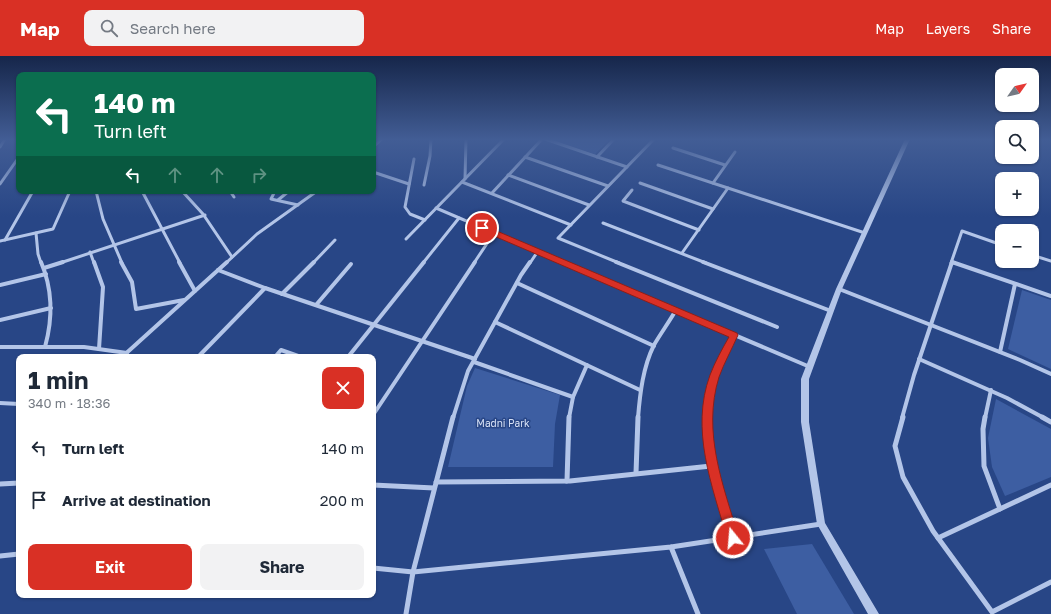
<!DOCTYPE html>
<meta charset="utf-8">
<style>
:root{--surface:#fff;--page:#f2f2f3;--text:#1f2937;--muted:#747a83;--accent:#d93025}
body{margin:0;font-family:"Golos Text",sans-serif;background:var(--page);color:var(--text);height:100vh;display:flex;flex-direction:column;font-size:15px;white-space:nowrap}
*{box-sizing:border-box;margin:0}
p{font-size:13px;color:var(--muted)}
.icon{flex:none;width:22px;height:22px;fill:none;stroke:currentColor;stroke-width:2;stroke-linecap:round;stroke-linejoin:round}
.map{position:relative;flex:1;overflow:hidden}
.sheet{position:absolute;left:16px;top:298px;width:360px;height:244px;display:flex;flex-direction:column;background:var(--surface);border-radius:8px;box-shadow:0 1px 3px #0004}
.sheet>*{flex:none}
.guide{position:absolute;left:16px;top:16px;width:360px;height:122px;border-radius:8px;box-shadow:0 1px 3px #0004;background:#0b6e4f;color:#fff;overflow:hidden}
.needle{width:26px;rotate:56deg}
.tools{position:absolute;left:995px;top:12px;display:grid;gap:8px}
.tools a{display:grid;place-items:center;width:44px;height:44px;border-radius:8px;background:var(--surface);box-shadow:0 1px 3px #0004;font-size:20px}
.pin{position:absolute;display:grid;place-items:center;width:34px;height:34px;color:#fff;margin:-17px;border:2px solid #fff;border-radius:50%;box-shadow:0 1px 4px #0007}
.me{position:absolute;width:44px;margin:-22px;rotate:343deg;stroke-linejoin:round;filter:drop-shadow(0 0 3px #0008)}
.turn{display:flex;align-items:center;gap:14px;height:84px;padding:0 12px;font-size:18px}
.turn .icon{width:52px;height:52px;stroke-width:2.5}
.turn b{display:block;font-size:28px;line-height:34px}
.lanes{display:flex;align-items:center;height:38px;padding:0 12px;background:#0003;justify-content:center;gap:20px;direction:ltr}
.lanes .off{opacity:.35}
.round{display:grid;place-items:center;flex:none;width:42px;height:42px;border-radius:8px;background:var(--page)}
.head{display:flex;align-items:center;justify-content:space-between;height:68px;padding:0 12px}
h1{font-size:24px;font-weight:700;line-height:30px}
.action{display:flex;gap:8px;margin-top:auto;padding:8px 12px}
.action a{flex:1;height:46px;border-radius:8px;background:var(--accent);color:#fff;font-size:16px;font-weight:700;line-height:46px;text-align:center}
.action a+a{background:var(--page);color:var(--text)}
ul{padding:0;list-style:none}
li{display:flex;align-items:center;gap:12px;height:52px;padding:0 12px}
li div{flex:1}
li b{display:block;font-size:15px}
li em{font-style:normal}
header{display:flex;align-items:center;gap:24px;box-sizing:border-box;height:56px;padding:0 20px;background:var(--accent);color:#fff}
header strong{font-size:19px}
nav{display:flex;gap:22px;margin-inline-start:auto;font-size:14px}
.search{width:280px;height:36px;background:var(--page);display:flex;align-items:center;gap:10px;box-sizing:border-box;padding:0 14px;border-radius:8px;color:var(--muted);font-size:15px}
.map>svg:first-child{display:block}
</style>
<header>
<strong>Map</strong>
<div class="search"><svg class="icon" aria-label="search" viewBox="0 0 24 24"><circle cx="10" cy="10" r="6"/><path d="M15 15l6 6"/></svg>Search here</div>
<nav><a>Map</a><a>Layers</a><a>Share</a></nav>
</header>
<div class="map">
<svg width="1051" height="558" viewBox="0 0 1051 558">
<rect width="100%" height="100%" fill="#284686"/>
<g fill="#3d5ea2">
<path d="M550 83H610L595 98Z"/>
<path d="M1022 234 1051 244V313L1008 293Z"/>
<path d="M475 312 560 339 555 368 553 411H448L467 330Z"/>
<path d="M996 343 1051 373V421L1005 440 992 411 988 382Z"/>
<path d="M812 488 854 558H797L764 493Z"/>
</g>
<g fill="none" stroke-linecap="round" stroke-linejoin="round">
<g stroke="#b3c5e8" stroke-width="3">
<path d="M545 83 627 111"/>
<path d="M0 91 5 83"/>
<path d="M373 91 382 83"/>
<path d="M673 92 725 109"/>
<path d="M525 101 608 130"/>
<path d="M597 101 614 83"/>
<path d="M414 103 405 151 410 158 425 164"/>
<path d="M658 109 865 177"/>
<path d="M373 116 409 128"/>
<path d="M508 119 589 149"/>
<path d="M465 123 466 83"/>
<path d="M462 126 571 169"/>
<path d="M640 127 713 153"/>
<path d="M713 127 735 96"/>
<path d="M0 128 19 101"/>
<path d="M424 129 430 100 431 83"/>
<path d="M632 134 623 145 699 174"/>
<path d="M96 135 103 163 122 207"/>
<path d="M142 135 180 207"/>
<path d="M182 135 203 158 232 201"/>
<path d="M230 135 234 141"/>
<path d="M275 135 271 143 298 149"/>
<path d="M492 137 542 83"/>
<path d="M278 144 289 135"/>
<path d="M436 152 565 207"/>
<path d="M603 167 706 207"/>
<path d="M36 177 38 198 41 207"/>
<path d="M406 183 504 83"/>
<path d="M5 184 33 135"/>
<path d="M0 185 53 173 70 135"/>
<path d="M90 196 94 207"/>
<path d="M682 197 728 132"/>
<path d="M1032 199 1051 205"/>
<path d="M952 206 954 207"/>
<path d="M60 207 205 159"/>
<path d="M226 207 257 178 317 135"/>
<path d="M313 207 335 184"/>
<path d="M423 207 459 162"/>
<path d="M474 207 494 177"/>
<path d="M530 207 538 195"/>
<path d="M619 207 558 182 654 83"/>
<path d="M951 207 962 175 1002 189"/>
</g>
<g stroke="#b3c5e8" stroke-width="4">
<path d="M41 206C53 234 53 262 45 291"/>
<path d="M94 206 103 231 99 293"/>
<path d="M121 206 132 226 136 253 184 244"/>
<path d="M179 206 195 235"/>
<path d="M562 206 810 311"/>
<path d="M616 206 777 271"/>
<path d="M703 206 831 255"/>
<path d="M952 206 1051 240"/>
<path d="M44 212 63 206"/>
<path d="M218 214 265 232 475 303"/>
<path d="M517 227 654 290"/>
<path d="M0 229 46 218"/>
<path d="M839 233 1020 304 1051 318"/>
<path d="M282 238 314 206"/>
<path d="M316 249 351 208"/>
<path d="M0 264 51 252"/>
<path d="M495 266 640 334"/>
<path d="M0 291H84L127 297"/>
<path d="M1000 296 1015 228"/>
<path d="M122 301 227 206"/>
<path d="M198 301 265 232"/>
<path d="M275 301 281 294 301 301"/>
<path d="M348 301 424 206"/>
<path d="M919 303 1007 342 1044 362"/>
<path d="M474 306 573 341"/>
<path d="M0 347 19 348"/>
<path d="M373 359 475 206"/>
<path d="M453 362 468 315 521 219 530 206"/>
<path d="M569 362 573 341 587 309"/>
<path d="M638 362C640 337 643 311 654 289 661 277 669 266 676 254"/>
<path d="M708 362C710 328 719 309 734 279"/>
<path d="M902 362 914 319 952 206"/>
<path d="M985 362 991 334"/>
</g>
<g stroke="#b3c5e8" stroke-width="5">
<path d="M708 361 711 402 733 481"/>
<path d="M903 361 895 390 903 421 933 475 992 556 1051 526"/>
<path d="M985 361 983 373 984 410 1000 453"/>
<path d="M1042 361 1051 366"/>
<path d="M636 417 638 361"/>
<path d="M567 425 569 361"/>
<path d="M436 426 570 425 711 410"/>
<path d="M0 428 19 427"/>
<path d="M373 429 434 432"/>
<path d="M938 482 1051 429"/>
<path d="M671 491 698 558"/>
<path d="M0 500 19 498"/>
<path d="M373 512 413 516 671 491 821 468"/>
<path d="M406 558 413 516 453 361"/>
</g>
<path fill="#b3c5e8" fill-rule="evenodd" d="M905 83H910L842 233 809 323V366L825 467 879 558H868L817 468 801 366V323L836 233Z"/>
</g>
<linearGradient id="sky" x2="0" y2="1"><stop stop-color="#16264a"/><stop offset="0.52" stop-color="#425d95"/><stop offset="1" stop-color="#425d95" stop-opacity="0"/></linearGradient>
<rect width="1051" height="161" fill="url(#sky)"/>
<path fill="#d93025" stroke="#8d1f18" d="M480 170H485L737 277 738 279C732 293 724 307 719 321 702 376 723 429 739 482L737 486 733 487 729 486 727 482C712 429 690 374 710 319 715 306 722 293 729 281L480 174Z"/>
<g text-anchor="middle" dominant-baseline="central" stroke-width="3" stroke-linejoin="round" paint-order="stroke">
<g font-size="10" fill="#d7e1f6" stroke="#284686">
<text x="503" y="367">Madni Park</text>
</g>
</g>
</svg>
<div class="tools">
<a><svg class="needle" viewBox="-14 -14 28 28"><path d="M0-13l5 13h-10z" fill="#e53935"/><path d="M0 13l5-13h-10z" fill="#747a83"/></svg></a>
<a><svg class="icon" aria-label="search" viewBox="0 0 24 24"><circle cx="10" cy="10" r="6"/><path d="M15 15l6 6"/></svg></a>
<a>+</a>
<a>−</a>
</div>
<div class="pin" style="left:482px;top:172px;background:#d93025"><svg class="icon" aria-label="arrive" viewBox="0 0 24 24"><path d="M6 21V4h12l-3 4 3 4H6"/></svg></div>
<svg class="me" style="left:733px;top:482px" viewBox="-20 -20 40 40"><circle r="17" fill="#d93025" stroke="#fff" stroke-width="3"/><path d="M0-11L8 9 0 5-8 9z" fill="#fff"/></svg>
<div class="guide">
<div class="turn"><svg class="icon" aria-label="left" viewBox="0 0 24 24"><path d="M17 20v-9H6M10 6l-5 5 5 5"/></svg><div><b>140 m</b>Turn left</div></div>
<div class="lanes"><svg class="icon" aria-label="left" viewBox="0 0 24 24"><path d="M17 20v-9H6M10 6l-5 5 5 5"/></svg><svg class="icon off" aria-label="ahead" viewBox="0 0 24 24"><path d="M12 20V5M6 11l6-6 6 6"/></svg><svg class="icon off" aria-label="ahead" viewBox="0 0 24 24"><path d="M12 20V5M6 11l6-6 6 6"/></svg><svg class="icon off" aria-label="right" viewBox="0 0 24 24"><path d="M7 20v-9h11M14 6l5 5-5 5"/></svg></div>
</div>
<section class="sheet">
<div class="head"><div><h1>1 min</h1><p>340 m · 18:36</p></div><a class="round" style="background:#d93025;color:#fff"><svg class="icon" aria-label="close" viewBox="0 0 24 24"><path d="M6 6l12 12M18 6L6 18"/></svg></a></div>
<ul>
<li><svg class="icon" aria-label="left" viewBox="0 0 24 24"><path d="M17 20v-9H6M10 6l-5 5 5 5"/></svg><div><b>Turn left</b></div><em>140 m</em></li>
<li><svg class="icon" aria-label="arrive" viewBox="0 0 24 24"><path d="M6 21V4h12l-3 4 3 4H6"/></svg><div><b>Arrive at destination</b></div><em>200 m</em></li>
</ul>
<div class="action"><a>Exit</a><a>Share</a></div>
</section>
</div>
